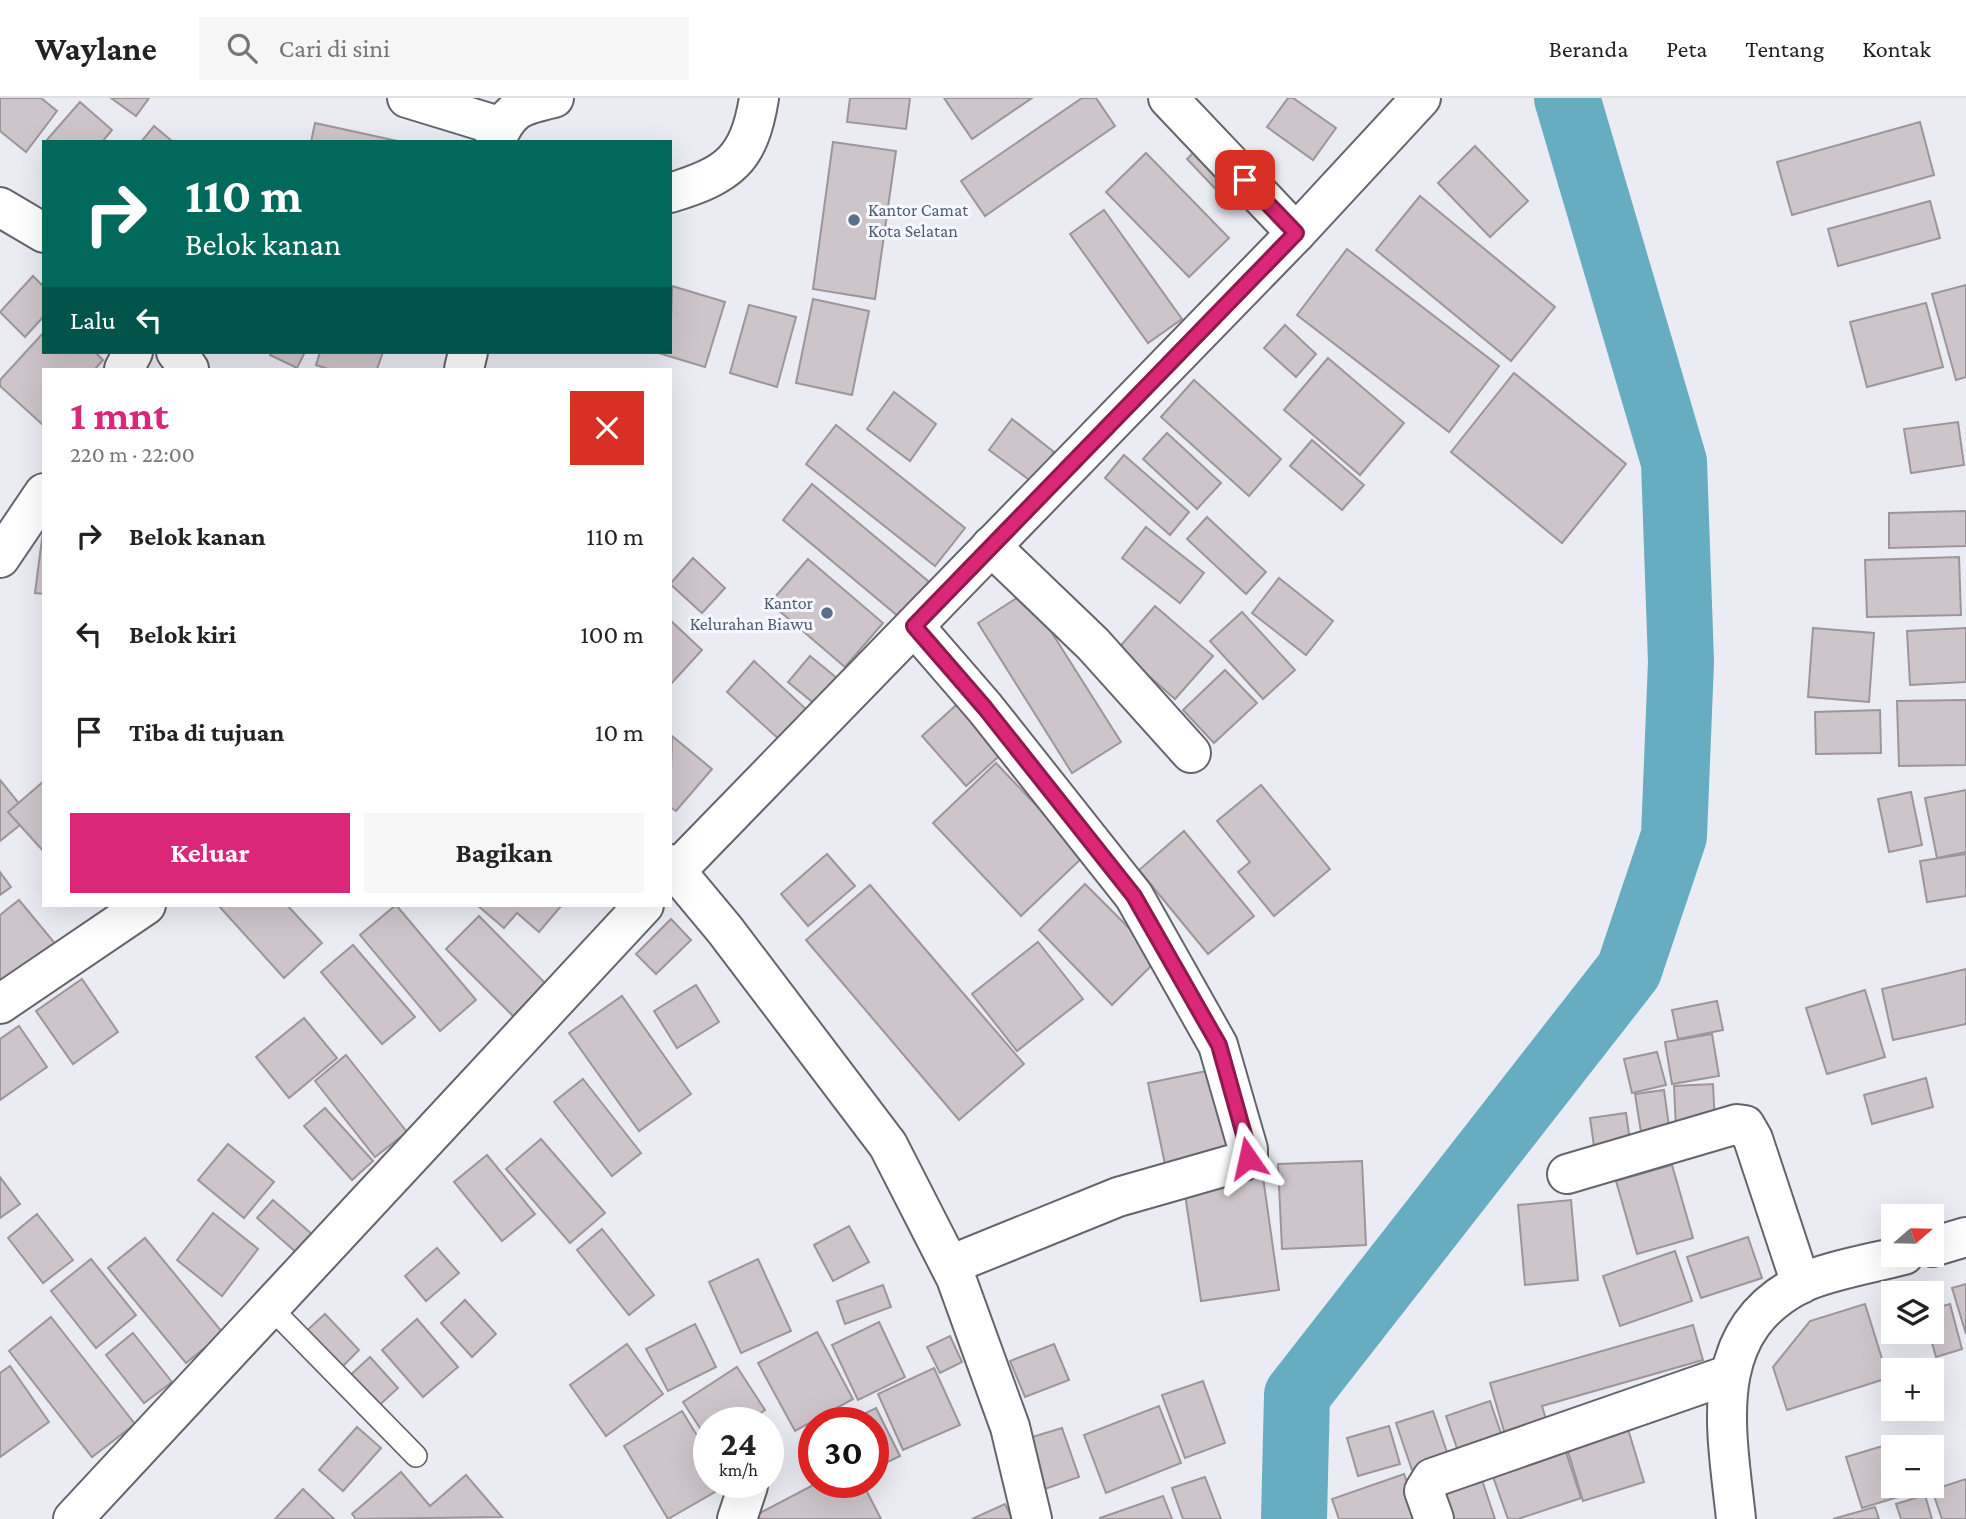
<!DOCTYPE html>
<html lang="id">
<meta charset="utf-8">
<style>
:root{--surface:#fff;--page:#f6f6f6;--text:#222;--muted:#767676;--line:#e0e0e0;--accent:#db2777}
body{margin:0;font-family:"Crimson Pro",serif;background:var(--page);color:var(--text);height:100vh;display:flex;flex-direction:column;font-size:26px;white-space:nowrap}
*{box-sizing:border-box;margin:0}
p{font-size:23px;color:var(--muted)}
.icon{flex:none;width:38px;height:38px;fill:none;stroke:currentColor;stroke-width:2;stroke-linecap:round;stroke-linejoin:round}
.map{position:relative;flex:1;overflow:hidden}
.details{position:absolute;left:42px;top:270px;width:630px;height:539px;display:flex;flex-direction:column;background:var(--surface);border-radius:0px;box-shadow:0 7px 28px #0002}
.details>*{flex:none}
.hud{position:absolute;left:42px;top:42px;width:630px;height:214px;border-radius:0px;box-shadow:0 7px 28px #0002;background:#00695c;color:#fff;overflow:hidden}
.needle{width:46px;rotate:70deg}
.fabs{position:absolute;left:1881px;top:1106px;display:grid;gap:14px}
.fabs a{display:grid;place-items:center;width:63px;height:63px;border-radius:0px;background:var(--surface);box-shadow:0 7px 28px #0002;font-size:35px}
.speed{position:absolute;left:693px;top:1309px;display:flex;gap:14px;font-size:35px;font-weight:700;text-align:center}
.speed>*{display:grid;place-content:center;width:91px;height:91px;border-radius:50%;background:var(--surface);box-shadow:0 7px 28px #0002;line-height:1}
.speed small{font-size:18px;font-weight:400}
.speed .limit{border:10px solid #d22;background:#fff;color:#111}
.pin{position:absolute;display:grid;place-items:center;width:60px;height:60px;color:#fff;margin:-30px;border-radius:14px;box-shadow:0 4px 10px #0006}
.me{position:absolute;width:77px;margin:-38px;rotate:349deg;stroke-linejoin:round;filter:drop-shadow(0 0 5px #0008)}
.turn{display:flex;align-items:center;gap:24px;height:147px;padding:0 28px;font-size:32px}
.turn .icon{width:91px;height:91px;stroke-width:2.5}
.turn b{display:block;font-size:49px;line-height:60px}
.then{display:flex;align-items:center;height:66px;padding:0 28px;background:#0003;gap:14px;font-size:26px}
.round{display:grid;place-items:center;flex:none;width:74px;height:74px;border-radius:0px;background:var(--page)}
.summary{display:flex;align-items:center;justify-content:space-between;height:119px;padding:0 28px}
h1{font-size:42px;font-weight:700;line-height:52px;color:var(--accent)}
.button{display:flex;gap:14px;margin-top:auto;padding:14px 28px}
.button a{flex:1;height:80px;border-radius:0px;background:var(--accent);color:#fff;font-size:28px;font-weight:700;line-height:80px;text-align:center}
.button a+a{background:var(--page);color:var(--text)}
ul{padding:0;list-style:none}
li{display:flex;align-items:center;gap:21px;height:98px;padding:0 28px}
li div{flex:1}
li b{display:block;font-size:26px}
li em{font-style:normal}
header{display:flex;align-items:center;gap:42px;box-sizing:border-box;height:98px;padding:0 35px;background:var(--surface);border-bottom:2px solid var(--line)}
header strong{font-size:33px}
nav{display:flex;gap:38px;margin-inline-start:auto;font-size:24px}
.search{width:490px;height:63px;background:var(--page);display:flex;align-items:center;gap:18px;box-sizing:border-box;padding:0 24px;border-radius:0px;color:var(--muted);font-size:26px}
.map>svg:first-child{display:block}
</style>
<header>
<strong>Waylane</strong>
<div class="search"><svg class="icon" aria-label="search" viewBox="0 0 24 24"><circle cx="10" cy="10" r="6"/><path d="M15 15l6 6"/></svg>Cari di sini</div>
<nav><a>Beranda</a><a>Peta</a><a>Tentang</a><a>Kontak</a></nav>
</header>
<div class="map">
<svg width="1966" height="1421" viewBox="0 0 1966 1421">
<rect width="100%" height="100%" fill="#eaebf3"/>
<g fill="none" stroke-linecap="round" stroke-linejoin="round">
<path stroke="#66adc2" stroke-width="66" d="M1294 1421 1297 1297 1629 872 1674 738 1681 564 1674 364 1567 0"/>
</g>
<g fill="#cdc5ca" stroke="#9d959a" stroke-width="2">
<path d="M0 0H41L57 13 26 54 0 33Z"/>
<path d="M111 0H149L136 18Z"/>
<path d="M850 0H910L906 31 847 24Z"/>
<path d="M944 0H1032L972 41Z"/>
<path d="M1082 0H1096L1115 28 985 118 961 83Z"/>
<path d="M1288 0H1293L1336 30 1313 62 1267 29Z"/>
<path d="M80 4 112 32 102 44H45Z"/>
<path d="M1920 24 1934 77 1792 117 1777 64Z"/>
<path d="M315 25 402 44H311Z"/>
<path d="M154 28 173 44H141Z"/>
<path d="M833 44 896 53 875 201 813 191Z"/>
<path d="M1202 46 1244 89 1228 104 1187 61Z"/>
<path d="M1475 48 1528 103 1490 139 1438 85Z"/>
<path d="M1146 55 1229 140 1189 179 1106 94Z"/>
<path d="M1420 98 1555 209 1511 263 1376 152Z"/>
<path d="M1930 103 1940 140 1838 168 1828 131Z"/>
<path d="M1104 112 1182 221 1148 245 1070 136Z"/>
<path d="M1347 151 1499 268 1449 334 1297 217Z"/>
<path d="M33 178 44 189V218L25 239 0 214Z"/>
<path d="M1966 187V279L1956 282 1932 196Z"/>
<path d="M672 188 725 204 705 269 655 254H670Z"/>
<path d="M813 201 869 213 852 297 796 285Z"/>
<path d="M1926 205 1943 269 1867 289 1850 224Z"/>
<path d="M749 207 796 219 777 289 730 275Z"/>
<path d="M1285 227 1316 256 1296 279 1264 250Z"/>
<path d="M44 234V254H95L103 262 95 271H44L43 327 0 288V282Z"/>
<path d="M272 254H305L297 270 270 257Z"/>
<path d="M320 254H383L377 271H328L316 267Z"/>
<path d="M1328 260 1404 325 1360 377 1284 312Z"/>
<path d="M1514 275 1626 366 1562 445 1451 354Z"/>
<path d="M1194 282 1281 361 1249 398 1161 319Z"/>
<path d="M894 294 936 326 910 363 867 331Z"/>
<path d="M1012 321 1054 354 1032 384 989 352Z"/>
<path d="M1958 324 1964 367 1911 375 1904 331Z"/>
<path d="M836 327 965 430 935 468 806 366Z"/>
<path d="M1167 335 1221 385 1197 411 1143 361Z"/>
<path d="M1312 342 1364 387 1342 412 1290 368Z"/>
<path d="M1124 357 1189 414 1170 437 1105 380Z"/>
<path d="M812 386 934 488 905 524 783 422Z"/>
<path d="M1966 413V448L1889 450V415Z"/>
<path d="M1207 419 1266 474 1246 496 1187 441Z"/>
<path d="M1146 429 1204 475 1180 505 1122 460Z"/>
<path d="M43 433H44V496L35 495Z"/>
<path d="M1959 459 1961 517 1867 519 1865 462Z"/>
<path d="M693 460 725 490 702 515 670 486Z"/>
<path d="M808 461 883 525 845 569 770 505Z"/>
<path d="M1279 480 1333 523 1306 557 1252 515Z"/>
<path d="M1026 494 1121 644 1072 675 978 525Z"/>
<path d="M1155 508 1213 558 1175 601 1118 551Z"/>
<path d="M1242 514 1295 572 1263 601 1210 543Z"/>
<path d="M670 522 702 552 670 587Z"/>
<path d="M1813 530 1874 535 1869 604 1808 599Z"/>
<path d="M1966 530V584L1910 587 1907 533Z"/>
<path d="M810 558 838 581 816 607 788 584Z"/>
<path d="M754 563 808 613 781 643 727 594Z"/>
<path d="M1225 572 1257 605 1214 645 1183 612Z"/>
<path d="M964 600 1008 650 966 688 922 638Z"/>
<path d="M1966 602V667L1899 668 1897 603Z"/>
<path d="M1880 612 1881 655 1816 656 1815 614Z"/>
<path d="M672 638 712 671 676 713 670 709Z"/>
<path d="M996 665 1084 758 1021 818 933 725Z"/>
<path d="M0 682 30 719 0 743Z"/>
<path d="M44 683V754L8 714Z"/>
<path d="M1261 687 1330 771 1274 818 1238 774 1250 764 1217 723Z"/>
<path d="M1966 692V754L1937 760 1925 700Z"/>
<path d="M1911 694 1922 747 1889 754 1878 701Z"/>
<path d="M1184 733 1254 818 1208 856 1139 772Z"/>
<path d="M827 756 855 788 808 828 781 796Z"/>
<path d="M1966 756V798L1927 804 1920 763Z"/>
<path d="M0 774 11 789 0 797Z"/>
<path d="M1085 786 1159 860 1112 907 1039 832Z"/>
<path d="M870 787 1024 966 959 1022 806 842Z"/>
<path d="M19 802 58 849 0 897V817Z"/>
<path d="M218 807H287L322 845 284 880Z"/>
<path d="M396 807 476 902 440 933 360 837Z"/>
<path d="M477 807H562L539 834 517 815 504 830Z"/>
<path d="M479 818 545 885 513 918 446 851Z"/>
<path d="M671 821 691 842 656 876 636 856Z"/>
<path d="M1038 844 1083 901 1017 953 972 896Z"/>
<path d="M353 847 415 919 382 946 321 874Z"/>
<path d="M1966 871V926L1893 942 1882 891Z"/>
<path d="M82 881 118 934 73 966 36 913Z"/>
<path d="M696 887 719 924 677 950 654 913Z"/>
<path d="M1865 892 1885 959 1827 976 1806 910Z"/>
<path d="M622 898 691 996 639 1033 569 935Z"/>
<path d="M1717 903 1723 932 1678 941 1672 912Z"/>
<path d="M304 920 337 960 289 1000 256 959Z"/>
<path d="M19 928 47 969 0 1002V941Z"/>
<path d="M1712 936 1719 978 1672 986 1665 944Z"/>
<path d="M1657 954 1666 987 1632 995 1624 961Z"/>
<path d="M346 957 407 1034 375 1059 315 983Z"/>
<path d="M1221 970 1239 1057 1166 1071 1148 985Z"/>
<path d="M1926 980 1933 1009 1872 1026 1864 997Z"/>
<path d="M583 981 641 1055 612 1078 554 1004Z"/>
<path d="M1713 986 1715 1028 1676 1031 1674 988Z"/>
<path d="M1664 992 1671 1043 1643 1047 1635 996Z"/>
<path d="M325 1010 373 1063 352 1082 304 1028Z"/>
<path d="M1626 1015 1631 1050 1595 1055 1590 1020Z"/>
<path d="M541 1041 605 1115 570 1145 506 1071Z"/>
<path d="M228 1046 274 1084 244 1120 198 1082Z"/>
<path d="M487 1057 535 1116 502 1143 454 1084Z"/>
<path d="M1362 1063 1366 1147 1282 1151 1278 1066Z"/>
<path d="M1672 1067 1693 1140 1637 1156 1616 1083Z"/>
<path d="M1262 1072 1279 1192 1201 1203 1183 1083Z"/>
<path d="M0 1079 20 1106 0 1120Z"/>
<path d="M273 1102 313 1137 297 1155 257 1120Z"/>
<path d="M1571 1102 1578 1182 1525 1187 1518 1107Z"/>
<path d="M213 1115 258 1151 222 1198 177 1162Z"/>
<path d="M37 1116 73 1162 43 1185 8 1140Z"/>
<path d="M849 1128 869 1164 833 1183 814 1147Z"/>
<path d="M602 1131 654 1197 629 1217 577 1152Z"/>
<path d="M1748 1139 1762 1180 1701 1200 1687 1159Z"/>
<path d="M145 1140 223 1235 186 1265 108 1170Z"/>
<path d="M437 1150 459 1175 426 1203 405 1178Z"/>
<path d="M1675 1153 1692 1203 1620 1228 1603 1178Z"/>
<path d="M91 1161 136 1217 96 1250 51 1193Z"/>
<path d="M758 1161 791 1233 741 1255 709 1184Z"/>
<path d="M1966 1186V1236L1952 1190Z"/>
<path d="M883 1187 891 1209 845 1226 837 1203Z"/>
<path d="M465 1202 496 1236 472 1259 441 1225Z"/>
<path d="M1865 1206 1888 1280 1787 1312 1773 1269 1810 1223Z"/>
<path d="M1950 1206 1962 1251 1936 1259 1929 1234H1932V1211Z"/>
<path d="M325 1216 359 1252 337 1274 302 1237Z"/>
<path d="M51 1219 135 1326 92 1359 9 1253Z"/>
<path d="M417 1221 458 1269 423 1299 382 1252Z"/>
<path d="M879 1224 905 1279 858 1302 832 1247Z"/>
<path d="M695 1226 716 1269 668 1293 646 1251Z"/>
<path d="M1693 1227 1703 1262 1542 1308 1550 1335 1508 1347 1490 1285Z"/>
<path d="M817 1234 853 1301 795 1333 758 1265Z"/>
<path d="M133 1235 172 1284 144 1305 106 1257Z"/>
<path d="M950 1238 962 1264 940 1275 927 1249Z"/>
<path d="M627 1246 663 1296 606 1338 570 1287Z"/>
<path d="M1054 1246 1069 1282 1025 1299 1010 1263Z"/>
<path d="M370 1259 398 1290 374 1312 346 1281Z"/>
<path d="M10 1268 49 1324 0 1359V1275Z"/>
<path d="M737 1269 765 1312 746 1325H709V1344L683 1304Z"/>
<path d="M934 1270 960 1327 903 1352 878 1296Z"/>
<path d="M1203 1283 1225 1345 1185 1360 1162 1297Z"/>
<path d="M1490 1303 1506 1350 1462 1365 1446 1318Z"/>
<path d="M1159 1308 1181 1365 1106 1395 1084 1337Z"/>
<path d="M876 1310 900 1358 873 1371V1325L849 1323Z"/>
<path d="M682 1313 709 1357V1384H726L727 1387 668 1421 624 1348Z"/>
<path d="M1433 1313 1449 1360 1412 1372 1396 1325Z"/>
<path d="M1389 1328 1400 1366 1358 1378 1347 1340Z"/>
<path d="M357 1329 381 1350 343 1393 319 1372Z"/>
<path d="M1062 1330 1079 1379 1045 1391 1029 1340Z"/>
<path d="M1628 1331 1644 1384 1583 1403 1567 1350Z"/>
<path d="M1916 1338 1919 1349H1894V1388L1931 1389 1862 1410 1846 1359Z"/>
<path d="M1563 1345 1581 1400 1518 1421H1508L1490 1370Z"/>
<path d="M1479 1373 1495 1421H1442L1431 1389Z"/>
<path d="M401 1374 430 1408 466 1377 502 1419 356 1421 352 1416Z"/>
<path d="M1404 1376 1420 1421H1339L1332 1401Z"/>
<path d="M1205 1379 1221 1421H1183L1172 1390Z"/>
<path d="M1966 1381V1421H1942L1932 1392Z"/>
<path d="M819 1384H862L881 1421H760L758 1416Z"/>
<path d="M303 1391 334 1421H275Z"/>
<path d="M1925 1397 1932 1421H1901L1896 1406Z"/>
<path d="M1163 1398 1172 1421H1100V1420Z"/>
<path d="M1005 1406 1012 1421H972Z"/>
<path d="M1875 1409 1879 1421H1833Z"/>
</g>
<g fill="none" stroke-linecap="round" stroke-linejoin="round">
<defs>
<path id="lane" d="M270 1209 416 1358"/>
<g id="street">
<path d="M407 0 502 29"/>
<path d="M1168 0 1296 135"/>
<path d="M495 44C510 10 519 8 554 0"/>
<path d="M670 95C729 77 749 62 759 0"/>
<path d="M0 109 44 135"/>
<path d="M176 254 189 271"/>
<path d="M124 271 133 254"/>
<path d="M464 271 468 254"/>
<path d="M991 448 1093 546 1191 655"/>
<path d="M0 460 44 395"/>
<path d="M914 528 985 610 1134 798 1218 947 1248 1051V1060L1244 1063 1118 1099 950 1167"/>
<path d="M670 766 725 832 888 1047 956 1180 1010 1329 1032 1421"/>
<path d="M0 906 146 807"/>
<path d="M1567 1076 1737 1026 1745 1027 1753 1041 1801 1186"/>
<path d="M1932 1149 1966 1139"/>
<path d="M737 1421 748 1388"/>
<path d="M1434 1421 1424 1393 1432 1380 1728 1277"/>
<path d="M1736 1421C1727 1334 1704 1235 1800 1186 1826 1173 1874 1165 1904 1157"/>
</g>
<g id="secondary">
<path d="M670 779 1296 135 1421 0"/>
<path d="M73 1421 644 807"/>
</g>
</defs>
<use href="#lane" stroke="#64656c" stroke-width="24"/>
<use href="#street" stroke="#64656c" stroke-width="42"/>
<use href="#secondary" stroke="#64656c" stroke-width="42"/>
<use href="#lane" stroke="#fff" stroke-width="21"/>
<use href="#street" stroke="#fff" stroke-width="38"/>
<use href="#secondary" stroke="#fff" stroke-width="38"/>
</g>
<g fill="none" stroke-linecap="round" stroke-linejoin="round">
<defs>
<path id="route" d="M1245 82 1296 135 914 528 985 610 1134 798 1219 947 1248 1051V1060"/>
</defs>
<use href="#route" stroke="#8e194d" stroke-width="18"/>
<use href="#route" stroke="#db2777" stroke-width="12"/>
</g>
<g fill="#5c6f8a" stroke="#f7f8ff" stroke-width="2.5">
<circle cx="854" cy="122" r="7"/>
<circle cx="827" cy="515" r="7"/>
</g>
<g text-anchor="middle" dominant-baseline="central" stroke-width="6" stroke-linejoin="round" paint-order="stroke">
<g font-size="18" fill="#4e5e75" stroke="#f7f8ff" text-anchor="start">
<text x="868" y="112">Kantor Camat<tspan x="868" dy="21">Kota Selatan</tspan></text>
<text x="813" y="505" text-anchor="end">Kantor<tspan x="813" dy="21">Kelurahan Biawu</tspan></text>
</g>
</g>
</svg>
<div class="fabs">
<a><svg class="needle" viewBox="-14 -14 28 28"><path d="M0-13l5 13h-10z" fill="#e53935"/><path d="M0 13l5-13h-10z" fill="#767676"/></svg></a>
<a><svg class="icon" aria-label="layers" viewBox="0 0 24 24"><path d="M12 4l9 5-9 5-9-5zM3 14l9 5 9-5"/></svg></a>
<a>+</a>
<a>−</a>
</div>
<div class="speed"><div>24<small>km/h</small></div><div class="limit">30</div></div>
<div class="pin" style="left:1245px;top:82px;background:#d93025"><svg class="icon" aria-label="arrive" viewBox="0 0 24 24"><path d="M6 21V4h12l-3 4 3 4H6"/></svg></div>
<svg class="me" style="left:1248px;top:1060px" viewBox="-20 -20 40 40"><path d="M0-17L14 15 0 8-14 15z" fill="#db2777" stroke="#fff" stroke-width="4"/></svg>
<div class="hud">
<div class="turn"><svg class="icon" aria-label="right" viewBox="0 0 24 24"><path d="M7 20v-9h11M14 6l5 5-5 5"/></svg><div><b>110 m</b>Belok kanan</div></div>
<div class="then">Lalu<svg class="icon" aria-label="left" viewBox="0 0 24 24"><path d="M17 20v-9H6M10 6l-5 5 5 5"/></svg></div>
</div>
<section class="details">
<div class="summary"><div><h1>1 mnt</h1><p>220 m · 22:00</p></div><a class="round" style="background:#d93025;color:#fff"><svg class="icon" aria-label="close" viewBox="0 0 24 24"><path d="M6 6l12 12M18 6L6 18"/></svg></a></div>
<ul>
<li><svg class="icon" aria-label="right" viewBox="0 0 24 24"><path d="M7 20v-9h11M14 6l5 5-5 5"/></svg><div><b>Belok kanan</b></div><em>110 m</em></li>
<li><svg class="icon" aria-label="left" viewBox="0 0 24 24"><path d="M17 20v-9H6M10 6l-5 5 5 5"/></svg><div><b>Belok kiri</b></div><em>100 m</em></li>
<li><svg class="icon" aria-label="arrive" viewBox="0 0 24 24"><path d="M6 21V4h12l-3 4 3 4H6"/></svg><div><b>Tiba di tujuan</b></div><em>10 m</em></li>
</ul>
<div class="button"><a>Keluar</a><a>Bagikan</a></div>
</section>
</div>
